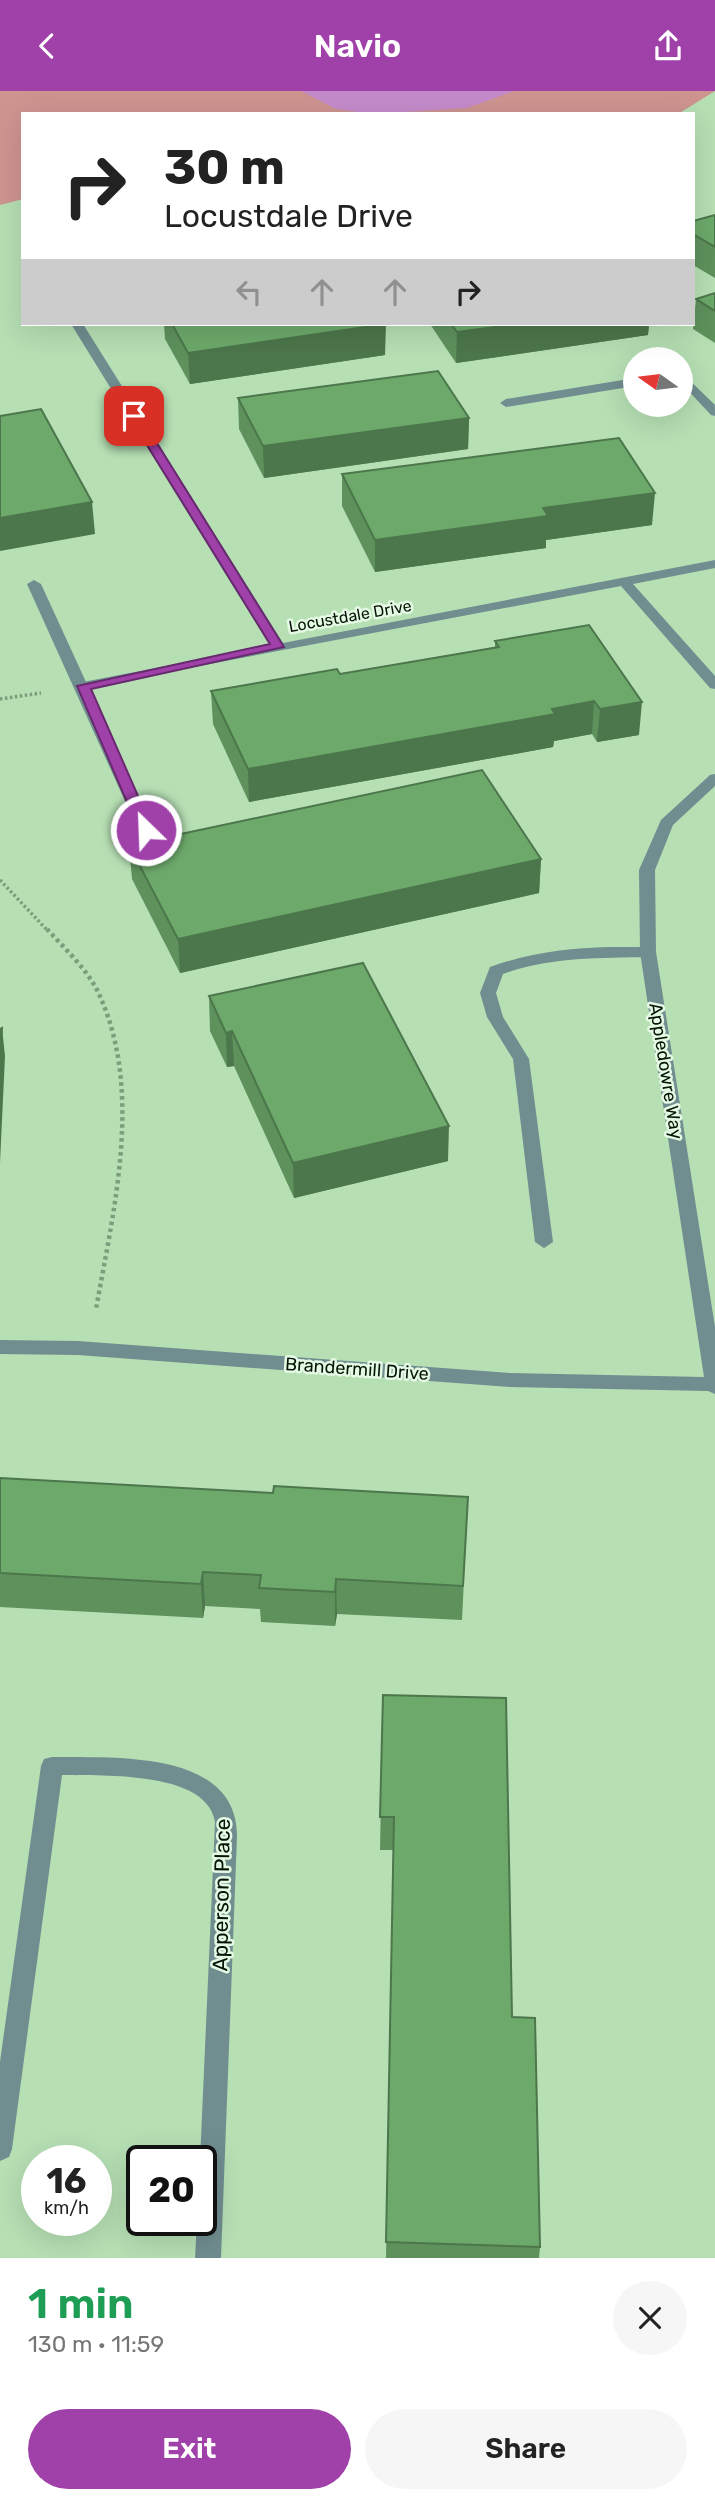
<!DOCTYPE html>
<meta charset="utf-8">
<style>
:root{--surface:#fff;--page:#f6f6f6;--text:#222;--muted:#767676;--accent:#a041aa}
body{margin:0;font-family:Rubik,sans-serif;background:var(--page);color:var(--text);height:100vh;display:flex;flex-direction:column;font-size:26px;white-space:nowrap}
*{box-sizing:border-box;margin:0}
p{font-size:23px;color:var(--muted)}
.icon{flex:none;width:38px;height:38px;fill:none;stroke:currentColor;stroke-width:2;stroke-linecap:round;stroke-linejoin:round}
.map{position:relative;height:2167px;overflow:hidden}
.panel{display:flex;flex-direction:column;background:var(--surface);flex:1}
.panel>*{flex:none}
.guide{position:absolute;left:21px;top:21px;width:674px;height:214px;border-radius:0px;box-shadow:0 7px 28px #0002;background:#fff;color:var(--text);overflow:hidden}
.needle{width:46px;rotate:284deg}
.buttons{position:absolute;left:623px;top:256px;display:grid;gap:14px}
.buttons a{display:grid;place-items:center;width:70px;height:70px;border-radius:50%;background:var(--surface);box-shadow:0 7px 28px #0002;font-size:35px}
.speed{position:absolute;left:21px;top:2054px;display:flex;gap:14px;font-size:35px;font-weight:700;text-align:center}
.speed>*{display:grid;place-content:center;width:91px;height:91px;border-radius:50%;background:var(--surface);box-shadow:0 7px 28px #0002;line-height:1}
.speed small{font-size:18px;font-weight:400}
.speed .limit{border:4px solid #111;border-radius:10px;background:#fff;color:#111}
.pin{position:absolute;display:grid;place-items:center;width:60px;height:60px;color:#fff;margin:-30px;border-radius:14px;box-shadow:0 4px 10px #0006}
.me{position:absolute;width:77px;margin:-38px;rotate:336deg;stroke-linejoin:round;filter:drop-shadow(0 0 5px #0008)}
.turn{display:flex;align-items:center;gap:24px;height:147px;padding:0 28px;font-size:32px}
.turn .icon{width:91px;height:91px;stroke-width:2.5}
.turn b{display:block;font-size:49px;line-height:60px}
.lanes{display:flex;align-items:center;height:66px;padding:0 28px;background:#0003;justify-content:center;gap:35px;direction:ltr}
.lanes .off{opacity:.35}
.round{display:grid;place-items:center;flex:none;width:74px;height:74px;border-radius:37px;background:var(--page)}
.overview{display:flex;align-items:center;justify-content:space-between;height:119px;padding:0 28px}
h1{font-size:42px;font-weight:600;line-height:52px;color:#1e9e55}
.action{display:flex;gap:14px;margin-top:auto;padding:14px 28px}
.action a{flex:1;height:80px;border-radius:42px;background:var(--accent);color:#fff;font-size:28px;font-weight:600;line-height:80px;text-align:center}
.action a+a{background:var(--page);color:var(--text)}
header{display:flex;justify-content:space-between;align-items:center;height:91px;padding:0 28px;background:var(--accent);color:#fff;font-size:32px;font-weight:600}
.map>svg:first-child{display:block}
</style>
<header><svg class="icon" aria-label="back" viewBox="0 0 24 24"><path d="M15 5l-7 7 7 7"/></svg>Navio<svg class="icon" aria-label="share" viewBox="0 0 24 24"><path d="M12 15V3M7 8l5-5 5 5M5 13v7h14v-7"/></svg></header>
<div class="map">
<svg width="715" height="2167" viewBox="0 0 715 2167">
<rect width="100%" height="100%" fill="#b6dfb4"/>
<path fill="#ce9490" d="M0 0H715L678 23H23V108L0 114Z"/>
<path fill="#c48bca" d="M301 0H514L467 17 373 23 336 18Z"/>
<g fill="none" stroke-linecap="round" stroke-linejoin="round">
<g stroke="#7c9d7b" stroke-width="3.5" stroke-dasharray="2.5 2.5" stroke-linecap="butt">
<path d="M0 608 41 602"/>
<path d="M0 789 48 840"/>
</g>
<path stroke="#7c9d7b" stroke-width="4.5" stroke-dasharray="3.5 3.5" stroke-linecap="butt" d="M47 838C64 857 87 878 98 901 144 998 114 1117 96 1218"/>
<g fill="#708d90" fill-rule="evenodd">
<path d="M34 489 41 493 154 739 151 742H141L138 739 27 493Z"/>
<path d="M609 856H648L656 861 648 866C598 867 550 866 503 883L496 902 503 926 529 968 553 1151 544 1157 535 1151 513 968 487 926 480 902 490 876C529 862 568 857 609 856Z"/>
</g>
<g fill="#708d90" fill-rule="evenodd">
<path d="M71 233H83L283 552 715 469V477L633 493 715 585V598L710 597 621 495 78 598 76 595 83 591 270 555Z"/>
<path d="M681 281 715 314V325L711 324 681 292Z"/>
<path d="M635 287V295L506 316 500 312 506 308Z"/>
<path d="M715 683V695L673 734 655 779 656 861 715 1236V1303L708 1300 510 1296 78 1264 0 1263V1249L78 1250 510 1282 704 1286 640 861 639 779 661 729 710 684Z"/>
<path d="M52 1666C113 1667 237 1658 237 1745L221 2167H195L197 2130H201L200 2070 215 1731C207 1679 100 1685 62 1684L12 2058 9 2066 0 2070V1971L41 1675 44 1668Z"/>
</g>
</g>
<g fill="#5e915c">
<path d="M715 124V187L693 174V130Z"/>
<path d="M715 202V252L693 238 696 208Z"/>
<path d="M164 233H385V264L190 293 165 248Z"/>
<path d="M430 233H649L648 244 456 272Z"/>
<path d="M238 307 469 327 468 358 264 387 239 338Z"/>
<path d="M342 383 652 434 546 449V457L375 481 342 415Z"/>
<path d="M589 534 639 644 597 651 592 643 554 650 553 656 249 711 213 633 211 600 340 583 495 556V550Z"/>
<path d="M129 754 541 768 539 802 180 882 132 788Z"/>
<path d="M209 905 448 1070 294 1107 234 975 227 976 210 940Z"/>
<path d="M0 1387 273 1402 468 1406 462 1529 337 1523 335 1535 261 1531 260 1518 205 1515 203 1527 0 1516Z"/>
<path d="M383 1604 512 1926 540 2156 539 2167H386L393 1759H380Z"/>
</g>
<g fill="#4c764b">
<path d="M386 233 385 264 190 293 188 262Z"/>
<path d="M517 233H649L648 244 456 272 457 241Z"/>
<path d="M469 327 468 358 264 387 263 355Z"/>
<path d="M655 402 652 434 546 449V457L375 481V449L543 417Z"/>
<path d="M92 411 95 443 0 460V427Z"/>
<path d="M594 610 592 643 554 650 553 656 249 711 248 678Z"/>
<path d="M642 611 639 644 597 651 600 618Z"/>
<path d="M541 768 539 802 180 882 178 848Z"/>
<path d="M2 937 5 965 0 1072V973Z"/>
<path d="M232 940 234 975 227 976 226 942Z"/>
<path d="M449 1035 448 1070 294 1107 293 1072Z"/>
<path d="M203 1481 205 1515 203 1527 201 1493Z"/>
<path d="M336 1488 337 1523 335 1535V1501Z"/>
</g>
<g fill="#6da96b" stroke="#4c764b" stroke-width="2">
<path d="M715 124V156L693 143V130Z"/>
<path d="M715 202V220L696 208Z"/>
<path d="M172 233H386L188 262Z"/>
<path d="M451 233H517L457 241Z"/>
<path d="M438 280 469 327 263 355 238 307Z"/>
<path d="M41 318 92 411 0 427V325Z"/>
<path d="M619 347 655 402 543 417 548 425 375 449 342 383Z"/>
<path d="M589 534 642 611 600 618 594 610 552 618 555 623 248 678 211 600 337 578 340 583 499 556 495 550Z"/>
<path d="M482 679 541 768 178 848 129 754Z"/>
<path d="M363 872 449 1035 293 1072 232 940 226 942 209 905Z"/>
<path d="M2 937 0 973V938Z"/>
<path d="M0 1387 273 1402 274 1395 468 1406 463 1495 336 1488 335 1501 259 1497 261 1484 203 1481 201 1493 0 1482Z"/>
<path d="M383 1604 506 1607 512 1926 535 1927 540 2156 386 2151 394 1726H380Z"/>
</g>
<path fill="#a041aa" stroke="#682a6e" stroke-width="2" d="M130 323 140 325 284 556 91 598 153 739 146 743 139 739 77 595 270 553 129 325Z"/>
<g text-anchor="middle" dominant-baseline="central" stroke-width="5" stroke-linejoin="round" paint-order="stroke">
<g font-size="16" fill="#071507" stroke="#e5fae4">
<text transform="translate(350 525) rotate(-10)">Locustdale Drive</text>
</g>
<g font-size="18" fill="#071507" stroke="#e5fae4">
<text transform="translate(666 980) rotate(81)">Appledowre Way</text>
<text transform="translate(357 1278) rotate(4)">Brandermill Drive</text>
</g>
<g font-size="21" fill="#071507" stroke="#e5fae4">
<text transform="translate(221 1804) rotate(-89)">Apperson Place</text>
</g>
</g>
</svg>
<div class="buttons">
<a><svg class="needle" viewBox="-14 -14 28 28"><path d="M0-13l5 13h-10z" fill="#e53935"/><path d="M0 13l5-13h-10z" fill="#767676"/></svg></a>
</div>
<div class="speed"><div>16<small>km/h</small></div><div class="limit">20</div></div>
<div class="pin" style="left:134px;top:325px;background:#d93025"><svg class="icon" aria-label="arrive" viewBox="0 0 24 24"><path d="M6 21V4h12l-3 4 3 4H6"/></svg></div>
<svg class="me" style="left:146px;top:739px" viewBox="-20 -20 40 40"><circle r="17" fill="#a041aa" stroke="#fff" stroke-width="3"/><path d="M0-11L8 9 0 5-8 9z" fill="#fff"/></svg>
<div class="guide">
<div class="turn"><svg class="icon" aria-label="right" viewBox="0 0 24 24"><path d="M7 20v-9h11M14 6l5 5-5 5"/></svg><div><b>30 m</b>Locustdale Drive</div></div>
<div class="lanes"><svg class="icon off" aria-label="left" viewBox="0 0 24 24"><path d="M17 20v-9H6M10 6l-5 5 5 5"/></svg><svg class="icon off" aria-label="ahead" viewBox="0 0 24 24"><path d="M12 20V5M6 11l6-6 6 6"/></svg><svg class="icon off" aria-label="ahead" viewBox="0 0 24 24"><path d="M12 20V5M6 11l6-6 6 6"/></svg><svg class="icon" aria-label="right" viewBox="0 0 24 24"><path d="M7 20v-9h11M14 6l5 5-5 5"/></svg></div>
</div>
</div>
<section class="panel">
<div class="overview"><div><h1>1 min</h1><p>130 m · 11:59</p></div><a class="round"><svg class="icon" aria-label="close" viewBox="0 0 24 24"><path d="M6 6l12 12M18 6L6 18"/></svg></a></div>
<div class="action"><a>Exit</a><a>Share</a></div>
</section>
